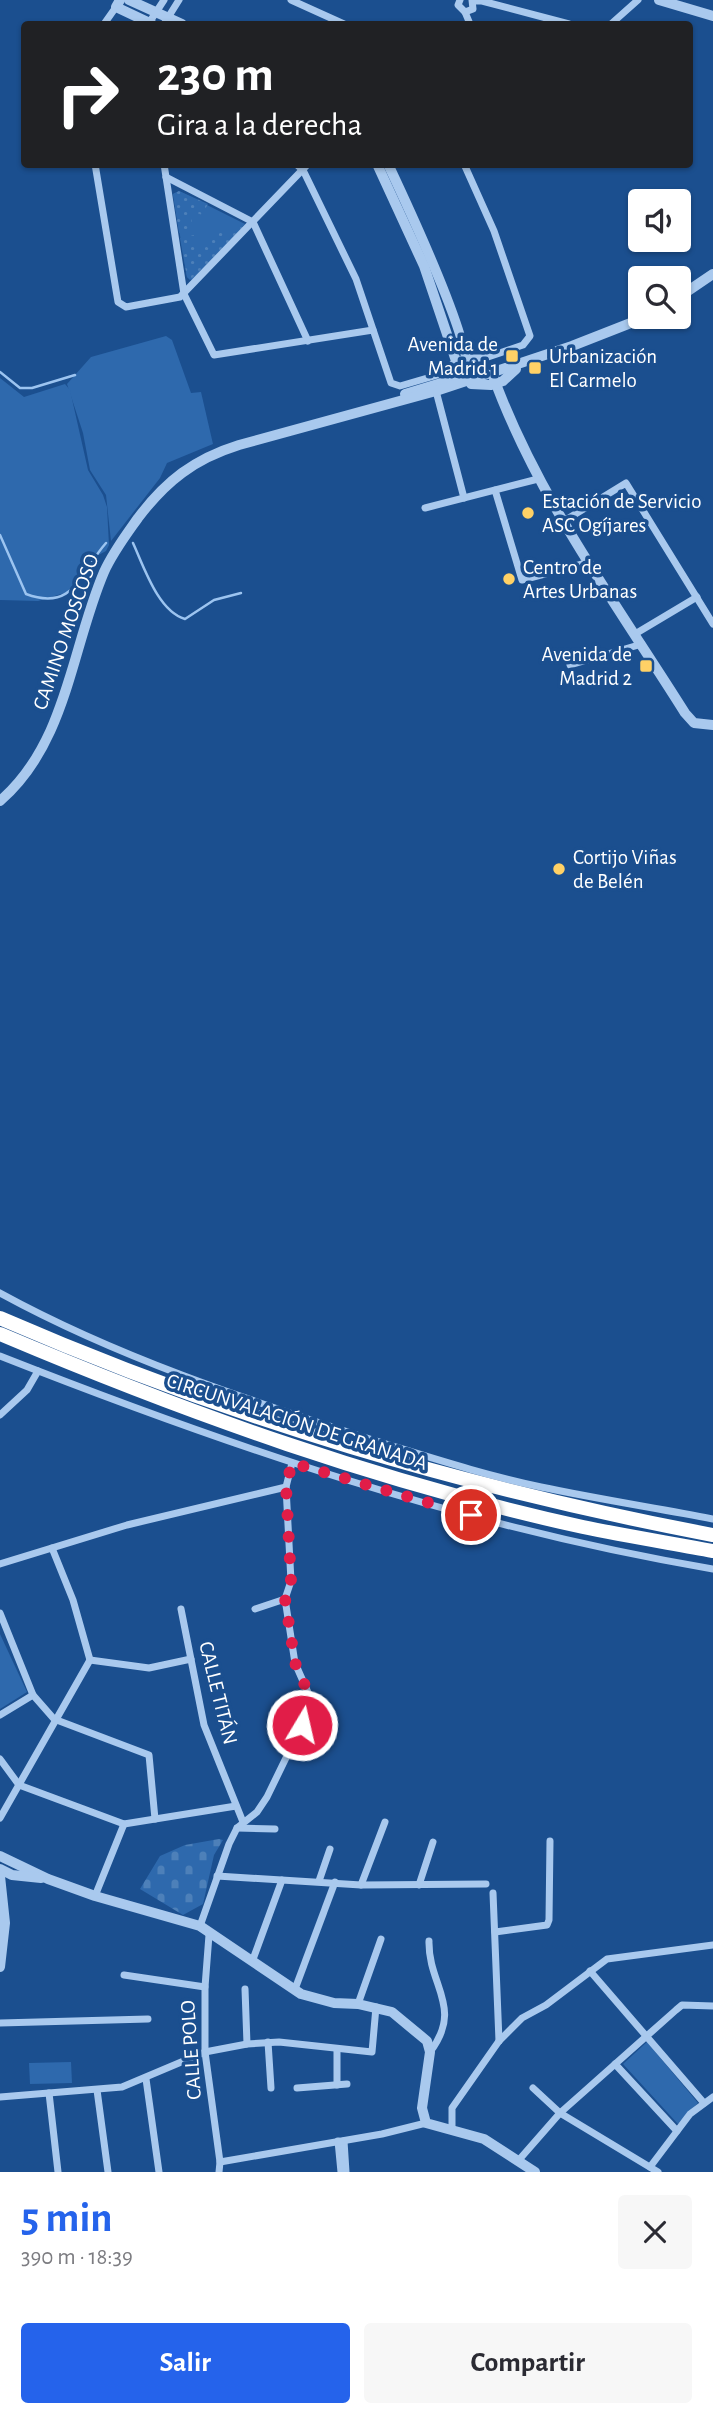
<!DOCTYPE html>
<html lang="es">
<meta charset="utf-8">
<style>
:root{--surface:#fff;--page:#f7f7f7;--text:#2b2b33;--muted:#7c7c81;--accent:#2563eb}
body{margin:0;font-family:"Alegreya Sans",sans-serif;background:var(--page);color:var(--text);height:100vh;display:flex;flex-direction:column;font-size:26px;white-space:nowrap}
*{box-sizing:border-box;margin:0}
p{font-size:23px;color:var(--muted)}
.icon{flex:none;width:38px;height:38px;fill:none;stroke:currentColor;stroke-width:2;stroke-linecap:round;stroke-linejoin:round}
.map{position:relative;height:2172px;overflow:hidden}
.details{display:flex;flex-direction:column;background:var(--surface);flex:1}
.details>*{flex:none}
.guide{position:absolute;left:21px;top:21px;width:672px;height:147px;border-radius:7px;box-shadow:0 2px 5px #0004;background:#202124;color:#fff;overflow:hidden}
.fabs{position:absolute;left:628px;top:189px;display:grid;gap:14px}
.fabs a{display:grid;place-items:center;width:63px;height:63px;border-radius:7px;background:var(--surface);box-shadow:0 2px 5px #0004;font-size:35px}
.pin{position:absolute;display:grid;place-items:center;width:60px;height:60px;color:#fff;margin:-30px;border:4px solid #fff;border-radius:50%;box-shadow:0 2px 7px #0007}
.me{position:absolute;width:77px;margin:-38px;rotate:9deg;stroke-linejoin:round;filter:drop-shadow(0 0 5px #0008)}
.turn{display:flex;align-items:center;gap:24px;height:147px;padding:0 21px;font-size:32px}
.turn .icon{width:91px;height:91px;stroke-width:2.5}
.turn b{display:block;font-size:49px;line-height:60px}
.round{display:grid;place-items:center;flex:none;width:74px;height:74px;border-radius:7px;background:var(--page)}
.head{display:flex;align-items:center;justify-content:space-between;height:119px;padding:0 21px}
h1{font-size:42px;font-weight:600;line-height:52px;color:var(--accent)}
.cta{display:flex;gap:14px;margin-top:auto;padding:14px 21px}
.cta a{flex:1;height:80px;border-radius:7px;background:var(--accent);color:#fff;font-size:28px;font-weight:600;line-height:80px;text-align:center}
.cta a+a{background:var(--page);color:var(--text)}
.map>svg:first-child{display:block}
</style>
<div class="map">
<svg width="713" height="2172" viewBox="0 0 713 2172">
<defs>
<pattern id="cemetery-stones" width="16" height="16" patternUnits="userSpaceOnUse" patternTransform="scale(1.75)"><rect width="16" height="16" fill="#2e69ad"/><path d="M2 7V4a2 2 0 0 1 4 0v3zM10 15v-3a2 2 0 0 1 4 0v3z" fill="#4d80b9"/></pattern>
<pattern id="garden-dots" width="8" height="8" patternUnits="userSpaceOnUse" patternTransform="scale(1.75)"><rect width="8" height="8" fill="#2e69ad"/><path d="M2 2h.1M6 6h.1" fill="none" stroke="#4d80b9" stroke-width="1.8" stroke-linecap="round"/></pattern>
</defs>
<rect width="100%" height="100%" fill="#1b4f8f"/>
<g fill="#2e69ad">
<path d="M179 191 245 224 192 280 187 277 173 194Z"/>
<path d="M166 336 172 340 191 393 201 392 213 444 167 463 160 478 111 541 106 495 90 470 83 433 67 384 91 357Z"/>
<path d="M0 378 24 397 65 384 70 390 88 470 103 495 107 507 109 545 106 551 87 561 71 591 38 601 0 600Z"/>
<path d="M0 1634 27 1692 0 1709Z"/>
<path d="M647 2042 698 2103 678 2124 623 2064Z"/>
<path d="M71 2062 72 2083 30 2084 29 2063Z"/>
</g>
<path fill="url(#cemetery-stones)" d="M219 1839 223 1840 214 1855 203 1904 183 1915 140 1889 160 1856 185 1845Z"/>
<g fill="url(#garden-dots)">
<path d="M179 191 208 204 202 215 190 210 193 231 179 233 173 194Z"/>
<path d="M243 227 219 252 209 242 220 231Z"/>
<path d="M194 235 197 254 206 246 216 255 190 280 187 277 180 238Z"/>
</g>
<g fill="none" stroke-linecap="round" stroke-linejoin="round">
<g stroke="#9cc4f0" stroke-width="2.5">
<path d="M0 372 20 388H32L75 375"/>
<path d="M0 535 26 594C75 612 80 572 106 543"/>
<path d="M133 543C144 567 158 611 185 619L214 600 241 593"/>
</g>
<g stroke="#a9c9ee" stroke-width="7">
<path d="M291 0 344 24"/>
<path d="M460 0 458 5 465 12 473 9 472 0"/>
<path d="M473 1H482L569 24"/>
<path d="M465 12 470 24"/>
<path d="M149 23 164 0"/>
<path d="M104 24 116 7"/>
<path d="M164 24 179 0"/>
<path d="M611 24 638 0"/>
<path d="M95 164 118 302 126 307 180 297 308 164"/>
<path d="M164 164 184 294 214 355 373 330"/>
<path d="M296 164 303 170 356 279 391 383 400 386 441 374 456 361 466 358H485L523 345 530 336 494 231 464 164"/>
<path d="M166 177 253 222 308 341"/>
<path d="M436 391 464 498"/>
<path d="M495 490 522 580 590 562"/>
<path d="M425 508 538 479"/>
<path d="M564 521 626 483 713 624"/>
<path d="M635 634 697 597"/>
<path d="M570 665 642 644"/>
<path d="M0 1293C117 1357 247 1400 373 1440 429 1457 484 1475 541 1487 598 1499 656 1508 713 1519"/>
<path d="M0 1356C231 1447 468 1528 713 1569"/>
<path d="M0 1415 27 1390 38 1371"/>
<path d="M52 1548 73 1600 90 1660"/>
<path d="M0 1564 127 1525 286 1487"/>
<path d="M181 1609 204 1725 243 1822"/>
<path d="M255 1609 285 1599"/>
<path d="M0 1613 33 1695 54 1719 149 1755 155 1819"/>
<path d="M90 1660 149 1668 191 1659"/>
<path d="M0 1715 33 1695"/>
<path d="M0 1759 19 1785 124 1824 236 1806"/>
<path d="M0 1818 90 1660"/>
<path d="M237 1828 275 1829"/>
<path d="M217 1876 361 1885 486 1884"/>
<path d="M319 1881 330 1849"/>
<path d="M361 1885 385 1822"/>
<path d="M419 1885 433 1842"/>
<path d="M493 1893 499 2041"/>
<path d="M95 1896 124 1824"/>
<path d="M200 1926 229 1844 237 1828 257 1812 267 1797 302 1725 310 1697 295 1663 285 1599 291 1581 286 1487 292 1463"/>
<path d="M495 1932 547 1925 549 1920 550 1841"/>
<path d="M209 1935 205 1987V2052L220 2162 219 2172"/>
<path d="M429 1941C428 1986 464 2007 430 2052"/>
<path d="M252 1962 282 1880"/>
<path d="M590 1971 704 2103"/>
<path d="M124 1975 205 1987"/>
<path d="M245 1989 247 2044"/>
<path d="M295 1989 335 1882"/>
<path d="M358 2004 381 1939"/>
<path d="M0 2023 148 2019"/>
<path d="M268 2042 271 2088"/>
<path d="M337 2050V2085"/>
<path d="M615 2064 677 2131"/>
<path d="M146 2079 159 2172"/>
<path d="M297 2088 347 2084"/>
<path d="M533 2088 560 2113 658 2172"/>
<path d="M97 2090 108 2172"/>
<path d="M49 2093 58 2172"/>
<path d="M0 2097 122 2087 205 2052 247 2044 279 2042 372 2052 376 2007"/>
<path d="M452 2129V2108L499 2041 522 2018 546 2005 607 1959 713 1945"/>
<path d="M338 2141 341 2172"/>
<path d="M344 2141 346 2172"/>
<path d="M518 2161 560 2113 676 2010 682 2005 713 2006"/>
<path d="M220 2162 382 2134 426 2123"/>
<path d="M650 2167 690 2114 713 2097"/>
</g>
<g stroke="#a9c9ee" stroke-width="10">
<path d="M120 0 116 7 152 24"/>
<path d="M129 0 182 24"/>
<path d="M659 0 713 16"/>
<path d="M377 164 424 266 456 361 466 375"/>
<path d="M388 164C403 196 476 350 466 375"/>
<path d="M679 297 713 274"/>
<path d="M492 373C536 496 616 603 685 713L694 723 713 725"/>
<path d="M471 384 491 385 503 381 516 369"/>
<path d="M405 394 464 376"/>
<path d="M0 801C67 743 71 649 104 572 113 552 126 535 138 518 166 481 194 459 239 445L436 391 572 346 646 317"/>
<path d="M0 1856 48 1879 95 1896 200 1926 301 1994 334 2003 358 2004 392 2012 427 2041 430 2052 422 2108 426 2123 484 2139 535 2172"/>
<path d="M0 1869 12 1875 41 1878"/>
<path d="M0 1876 5 1923 0 1967"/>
</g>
<g stroke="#fff" stroke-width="14">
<path d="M0 1318C232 1419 465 1488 713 1535"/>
<path d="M0 1334C189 1414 382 1483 583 1527 626 1536 670 1543 713 1551"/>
</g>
</g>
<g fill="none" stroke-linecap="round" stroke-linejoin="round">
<path stroke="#e11d48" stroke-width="12" stroke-dasharray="0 21.6" d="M302 1725 310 1697 295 1663 285 1599 291 1581 286 1486 292 1463 471 1515"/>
</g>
<g fill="#ffd166" stroke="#1b4f8f" stroke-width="2.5">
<rect x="505" y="349" width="14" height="14" rx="3.5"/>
<rect x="528" y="361" width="14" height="14" rx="3.5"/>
<circle cx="528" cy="513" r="7"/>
<circle cx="509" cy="579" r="7"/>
<rect x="639" y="659" width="14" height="14" rx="3.5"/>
<circle cx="559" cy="869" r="7"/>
</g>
<g text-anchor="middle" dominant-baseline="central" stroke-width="7" stroke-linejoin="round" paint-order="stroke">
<g font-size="21" fill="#fff" stroke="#1b4f8f" text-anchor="start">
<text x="498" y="344" text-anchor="end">Avenida de<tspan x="498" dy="24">Madrid 1</tspan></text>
<text x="549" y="356">Urbanización<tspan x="549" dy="24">El Carmelo</tspan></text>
<text x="542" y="501">Estación de Servicio<tspan x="542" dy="24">ASC Ogíjares</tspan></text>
<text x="523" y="567">Centro de<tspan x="523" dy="24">Artes Urbanas</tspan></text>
<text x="632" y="654" text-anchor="end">Avenida de<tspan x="632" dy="24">Madrid 2</tspan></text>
<text x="573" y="857">Cortijo Viñas<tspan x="573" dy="24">de Belén</tspan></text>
</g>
<g font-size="21" fill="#fff" stroke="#1b4f8f">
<text transform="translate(66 632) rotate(-71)">CAMINO MOSCOSO</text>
<text transform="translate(297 1422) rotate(18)">CIRCUNVALACIÓN DE GRANADA</text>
<text transform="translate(218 1693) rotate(76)">CALLE TITÁN</text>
<text transform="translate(191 2050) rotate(-94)">CALLE POLO</text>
</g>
</g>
</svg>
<div class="fabs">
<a><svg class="icon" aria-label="sound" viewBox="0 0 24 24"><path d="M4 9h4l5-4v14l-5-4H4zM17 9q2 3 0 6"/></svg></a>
<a><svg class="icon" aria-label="search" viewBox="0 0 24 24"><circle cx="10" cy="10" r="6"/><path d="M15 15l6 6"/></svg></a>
</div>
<div class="pin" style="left:471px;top:1515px;background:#d93025"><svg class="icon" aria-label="arrive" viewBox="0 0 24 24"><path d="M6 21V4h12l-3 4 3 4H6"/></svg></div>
<svg class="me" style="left:302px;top:1725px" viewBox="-20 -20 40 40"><circle r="17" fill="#e11d48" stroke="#fff" stroke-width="3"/><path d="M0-11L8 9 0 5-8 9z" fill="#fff"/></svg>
<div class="guide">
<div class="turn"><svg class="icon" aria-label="right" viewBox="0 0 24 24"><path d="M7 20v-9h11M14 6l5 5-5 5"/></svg><div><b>230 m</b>Gira a la derecha</div></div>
</div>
</div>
<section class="details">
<div class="head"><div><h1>5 min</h1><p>390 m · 18:39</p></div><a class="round"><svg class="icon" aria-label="close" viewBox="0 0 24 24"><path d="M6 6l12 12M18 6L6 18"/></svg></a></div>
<div class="cta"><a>Salir</a><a>Compartir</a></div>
</section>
